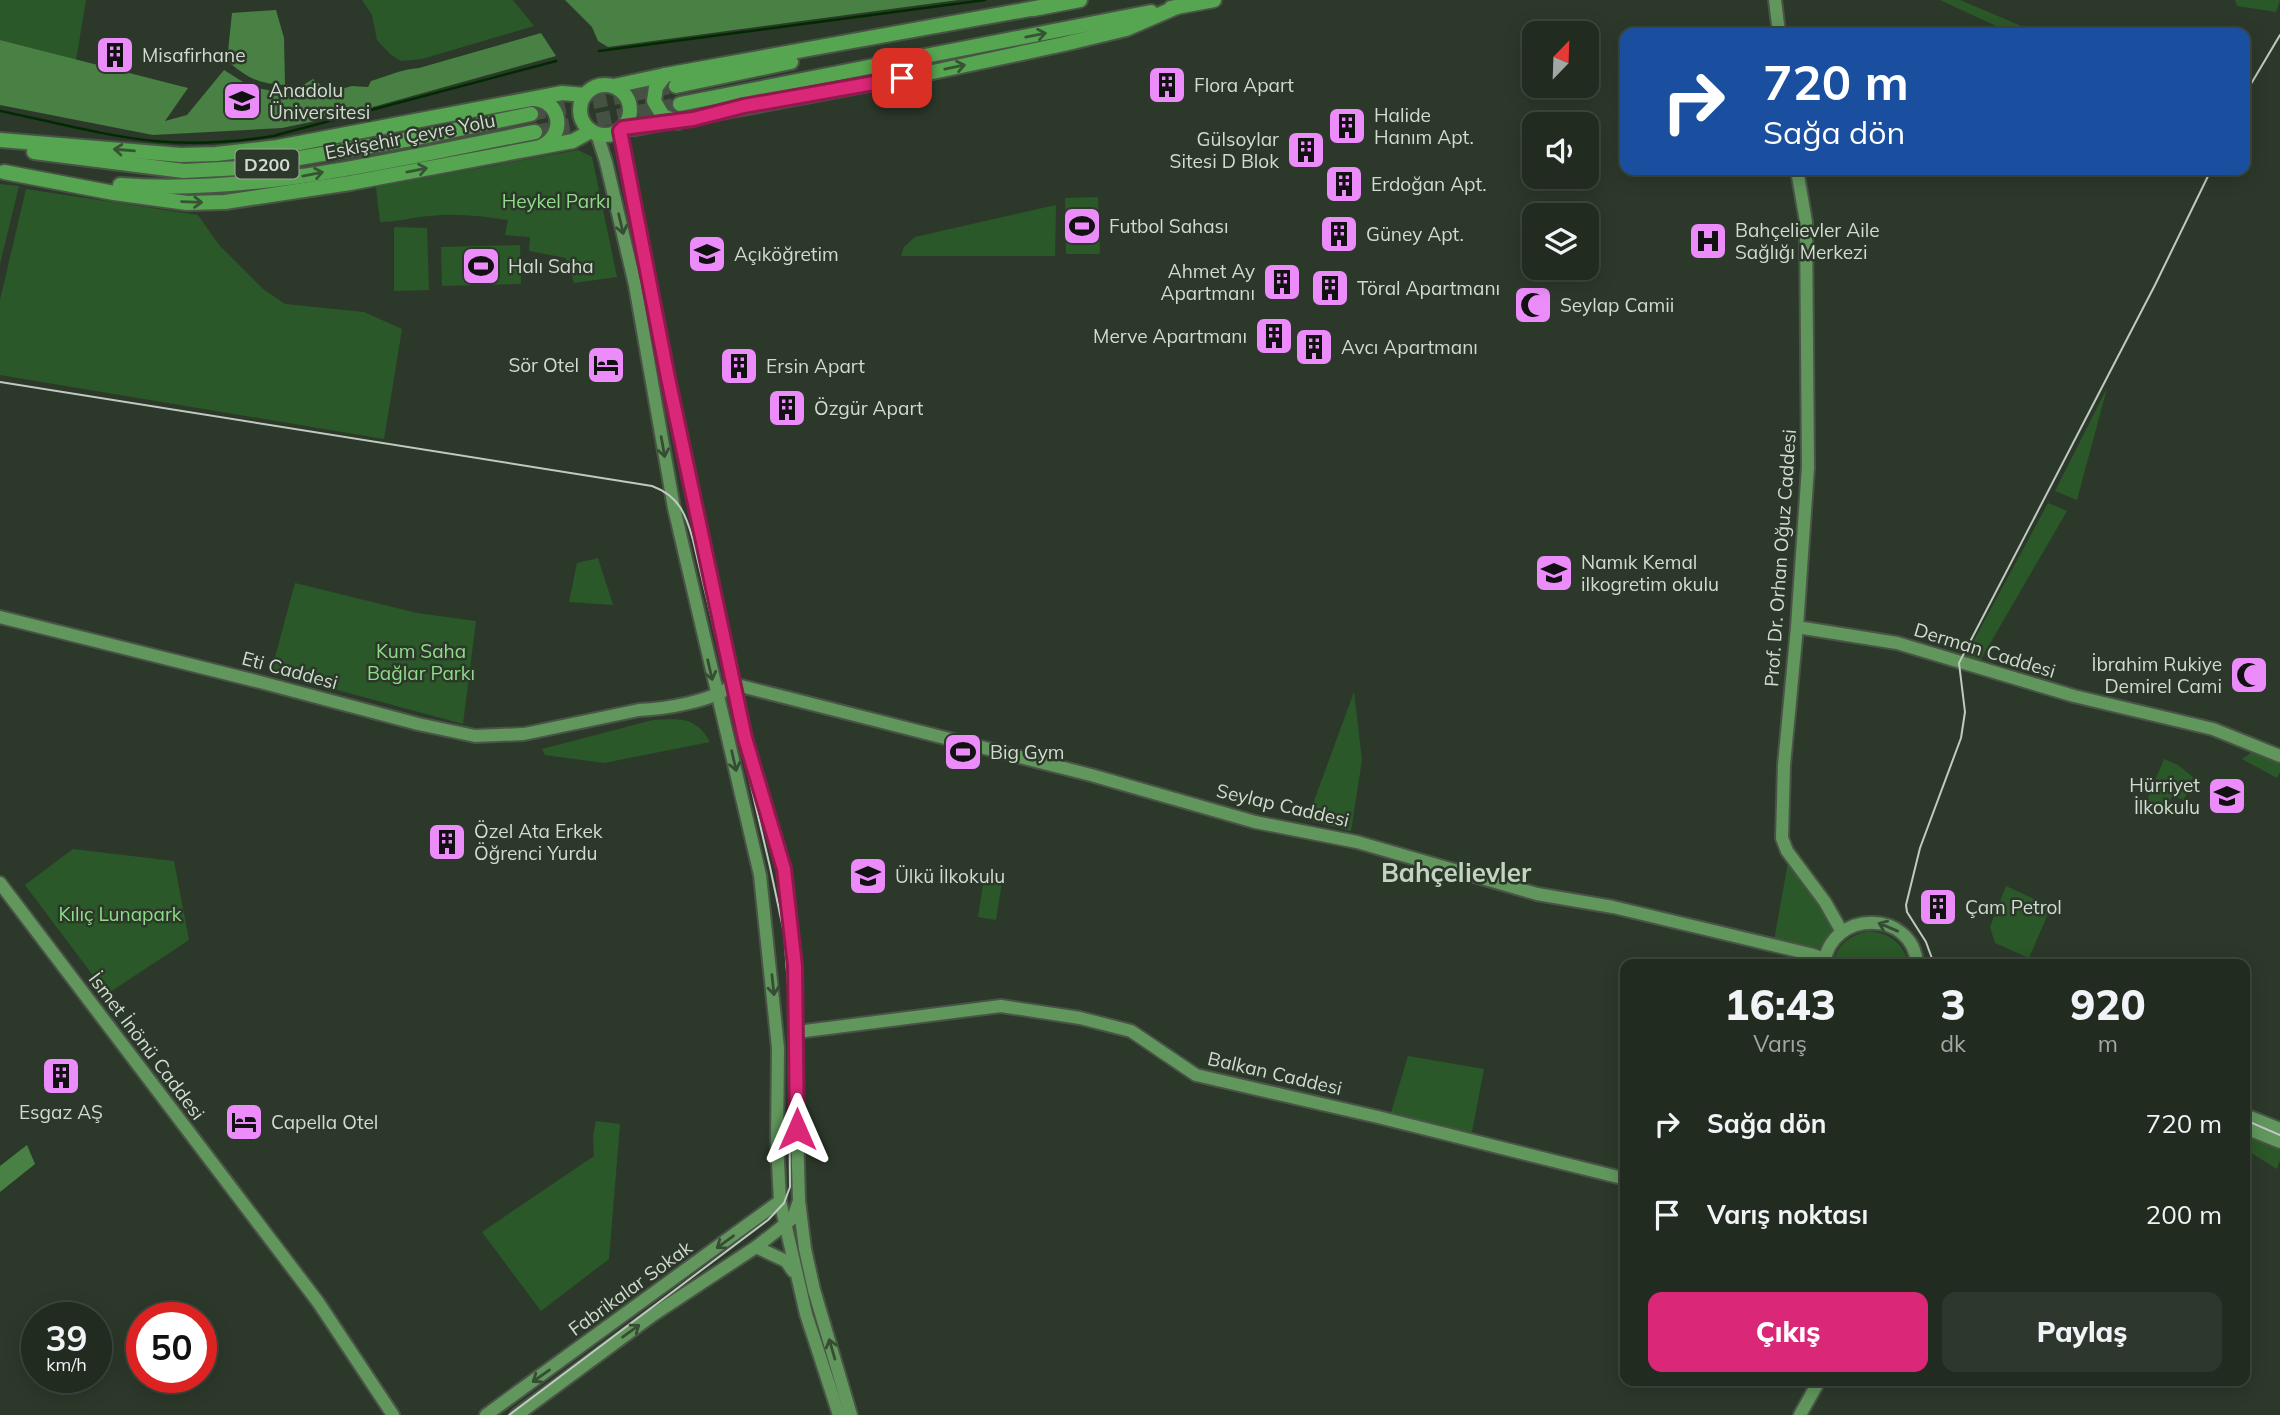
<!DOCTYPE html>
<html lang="tr">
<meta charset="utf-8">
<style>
:root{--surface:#212b20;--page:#2d372d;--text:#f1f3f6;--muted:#a2a7a5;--line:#3e473e;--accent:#db2777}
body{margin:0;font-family:Mulish,sans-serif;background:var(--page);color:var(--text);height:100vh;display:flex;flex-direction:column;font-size:26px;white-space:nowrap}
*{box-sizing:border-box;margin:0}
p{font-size:23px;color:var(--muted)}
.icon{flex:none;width:38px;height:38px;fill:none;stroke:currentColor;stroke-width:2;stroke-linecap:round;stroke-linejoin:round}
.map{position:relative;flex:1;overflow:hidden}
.sheet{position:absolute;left:1620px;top:959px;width:630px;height:427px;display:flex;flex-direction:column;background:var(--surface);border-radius:14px;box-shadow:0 4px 18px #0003,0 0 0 2px var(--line)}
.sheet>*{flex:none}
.banner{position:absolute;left:1620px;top:28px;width:630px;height:147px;border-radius:14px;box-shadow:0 4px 18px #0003,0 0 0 2px var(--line);background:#1a4fa0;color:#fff;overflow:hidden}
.needle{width:46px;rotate:23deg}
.tools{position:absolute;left:1522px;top:21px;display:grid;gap:14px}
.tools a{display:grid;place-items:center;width:77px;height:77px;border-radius:14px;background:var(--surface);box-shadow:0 4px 18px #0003,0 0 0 2px var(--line);font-size:35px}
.speed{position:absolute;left:21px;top:1302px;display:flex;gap:14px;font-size:35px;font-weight:700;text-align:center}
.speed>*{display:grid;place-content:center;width:91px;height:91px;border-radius:50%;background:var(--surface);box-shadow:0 4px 18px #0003,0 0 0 2px var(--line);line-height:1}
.speed small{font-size:18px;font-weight:400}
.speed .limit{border:10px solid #d22;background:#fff;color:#111}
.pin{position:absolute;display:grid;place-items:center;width:60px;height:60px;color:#fff;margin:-30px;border-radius:14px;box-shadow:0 4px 10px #0006}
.me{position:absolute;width:77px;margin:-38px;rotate:0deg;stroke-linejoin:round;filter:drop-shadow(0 0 5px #0008)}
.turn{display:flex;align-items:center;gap:24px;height:147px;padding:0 28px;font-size:32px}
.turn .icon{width:91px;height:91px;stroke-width:2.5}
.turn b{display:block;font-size:49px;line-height:60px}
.eta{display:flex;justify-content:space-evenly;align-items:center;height:119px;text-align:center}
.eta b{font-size:42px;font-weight:800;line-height:49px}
.cta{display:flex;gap:14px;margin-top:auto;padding:14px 28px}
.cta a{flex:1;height:80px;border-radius:14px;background:var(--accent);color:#fff;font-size:28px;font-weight:800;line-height:80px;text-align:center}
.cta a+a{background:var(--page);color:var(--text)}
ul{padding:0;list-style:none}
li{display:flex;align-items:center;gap:21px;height:91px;padding:0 28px}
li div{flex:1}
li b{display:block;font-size:26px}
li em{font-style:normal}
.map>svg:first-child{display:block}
</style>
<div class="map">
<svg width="2280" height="1415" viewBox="0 0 2280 1415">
<rect width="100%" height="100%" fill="#2c392a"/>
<g fill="#2b5828">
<path d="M0 0H86L76 60 0 40Z"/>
<path d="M362 0H513L534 26 422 59 401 61 390 54 377 40 372 15Z"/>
<path d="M1940 0H1960L2038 33H2011Z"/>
<path d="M2235 0H2280L2276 12 2237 6Z"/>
<path d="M578 150 592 157 617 277 574 283 566 258 529 251 530 237 505 235 508 220C481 216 457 213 430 216 412 217 399 222 380 222L376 187Z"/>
<path d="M0 184 19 186 0 264Z"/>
<path d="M26 189 198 215 219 245 263 289 285 304 364 312 402 329 384 439 0 375V300Z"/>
<path d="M1098 197 1100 254H1066L1065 198Z"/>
<path d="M1056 205 1055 256H901L904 247 915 237Z"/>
<path d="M394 227 427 228 429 290 394 291Z"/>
<path d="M520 245 521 284 442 286 441 247Z"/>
<path d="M2107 388 2077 500 2055 491Z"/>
<path d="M2048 503 2067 511 1977 666 1966 658V655Z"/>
<path d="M598 558 613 605 569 602 577 563Z"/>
<path d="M295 583 417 613 476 621 463 724 271 672Z"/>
<path d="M1354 692 1362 760 1351 831 1307 820Z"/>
<path d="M653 720C680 719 695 716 710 742L604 763 545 755 542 749Z"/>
<path d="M2258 748 2280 756V772L2277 778 2242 759Z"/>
<path d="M2164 759 2178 765 2193 777 2184 800 2172 796 2166 808 2147 800Z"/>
<path d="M73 849 174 861 189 940 107 994 25 885Z"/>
<path d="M1788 862 1838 929 1826 950 1774 941Z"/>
<path d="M984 879 1002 882 996 920 978 917Z"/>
<path d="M2006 886 2051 907 2029 958 1995 943 1990 927Z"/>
<path d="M1869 931C1889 933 1904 943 1908 964H1833C1837 944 1850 935 1869 931Z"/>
<path d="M1408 1056 1484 1069 1471 1137 1390 1116Z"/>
<path d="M596 1121 620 1124 609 1259 541 1311 482 1232 594 1156 593 1135Z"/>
<path d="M2245 1134 2280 1148V1160L2277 1169 2245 1149Z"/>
</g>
<g fill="#488143">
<path d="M565 0H958L608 47 598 41 592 27Z"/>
<path d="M276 10 284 38 285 85C258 84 248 78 227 61L232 13Z"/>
<path d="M541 33 556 56 344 115 282 128 153 135 0 105V40L188 88 165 121 187 115 224 70 251 87 289 94 313 79 330 92 352 86 368 87 371 81C388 76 402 69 419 68Z"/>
<path d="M27 1145 35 1164 0 1192V1166Z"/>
</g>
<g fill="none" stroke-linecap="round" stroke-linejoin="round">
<g stroke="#002a00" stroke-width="2.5">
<path d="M599 51 985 0"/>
<path d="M0 111C50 121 104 136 154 141 194 145 234 142 273 136L556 61"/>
</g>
<g stroke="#455143" stroke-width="14" stroke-dasharray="14 7" stroke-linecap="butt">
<path d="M531 114 676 86"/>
<path d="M535 132 680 104"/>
</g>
<defs>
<g id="major">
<path d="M1775 0 1779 33"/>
<path d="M620 131 663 352 745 738 784 869 795 966 797 1129 799 1201 805 1249 814 1290 851 1415"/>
<path d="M597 134 606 162 635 285 674 508 760 875 778 1048 777 1142 780 1201 806 1314 839 1415"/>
<path d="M1797 170 1806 222 1808 467 1797 627 1784 765 1782 838 1787 851 1825 902 1842 932"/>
<path d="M0 617 260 682 418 724 475 736 524 734 639 710C664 709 716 701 733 684"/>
<path d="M1797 627 1897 643 2074 696 2213 729 2280 756"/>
<path d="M733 684 1091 775 1255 822 1357 842 1537 894 1613 907 1810 954 1825 959"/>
<path d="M0 883 318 1302 393 1415"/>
<path d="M1824 964C1831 909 1913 909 1917 964"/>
<path d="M797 1032 1001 1006 1080 1018 1131 1031 1196 1075 1378 1117 1626 1179"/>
<path d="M2245 1115 2280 1129"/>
<path d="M2245 1128 2280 1142"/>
<path d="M756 1247 786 1261 793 1271"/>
<path d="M486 1415 780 1201"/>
<path d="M517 1415 653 1315 756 1247 793 1218 799 1201"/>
<path d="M1800 1415 1819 1381"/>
</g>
<g id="highway">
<path d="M1171 8 1214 0"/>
<path d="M1033 9 1080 0"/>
<path d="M665 75 656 87 654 101 663 116 678 122"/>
<circle cx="605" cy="110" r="25"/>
<path d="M614 86 665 75 1041 7"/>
<path d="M676 86 791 62"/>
<path d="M534 99C561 101 566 134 542 146"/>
<path d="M680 104 1151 12"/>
<path d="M623 128H635L928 73 1064 44 1126 29 1179 6"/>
<path d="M0 140 181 155 216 154 278 147 562 93 585 95"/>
<path d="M34 152 184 171 240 168 417 138 531 114"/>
<path d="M4 172 114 193 187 203 225 202 350 183 573 141 591 131"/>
<path d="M120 185C259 195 399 158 535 132"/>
</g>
</defs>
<use href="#major" stroke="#495447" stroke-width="16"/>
<use href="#highway" stroke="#495447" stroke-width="18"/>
<use href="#major" stroke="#61975d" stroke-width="12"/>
<use href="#highway" stroke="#56a550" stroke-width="14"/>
<g stroke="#c1cac0" stroke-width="2">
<path d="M2245 94 2280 35"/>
<path d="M0 382 652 486C679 496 686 514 693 540L770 867 784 933 788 985 790 1187 784 1203 768 1220 509 1415"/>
<path d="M1934 964 1926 942 1907 912 1906 905 1920 848 1961 738 1965 712 1959 663 2155 285 2211 170"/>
<path d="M2245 1120 2280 1135"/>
</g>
</g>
<defs><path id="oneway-shaft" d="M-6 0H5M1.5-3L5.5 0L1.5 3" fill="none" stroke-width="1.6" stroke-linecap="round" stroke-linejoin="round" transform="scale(1.75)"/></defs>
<g stroke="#365434">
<use href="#oneway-shaft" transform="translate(1036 35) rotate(-11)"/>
<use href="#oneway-shaft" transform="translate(955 67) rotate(-12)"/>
<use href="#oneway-shaft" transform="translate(124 150) rotate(-175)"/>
<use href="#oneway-shaft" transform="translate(417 170) rotate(-11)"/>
<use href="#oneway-shaft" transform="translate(313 174) rotate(-11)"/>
<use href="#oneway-shaft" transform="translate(192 202) rotate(2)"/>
</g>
<g stroke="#374c34">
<use href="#oneway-shaft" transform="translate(621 224) rotate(77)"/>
<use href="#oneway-shaft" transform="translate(663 447) rotate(80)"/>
<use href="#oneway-shaft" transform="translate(710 670) rotate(77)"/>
<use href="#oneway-shaft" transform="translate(734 761) rotate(77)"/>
<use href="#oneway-shaft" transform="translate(1888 927) rotate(-157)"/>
<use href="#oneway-shaft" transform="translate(773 985) rotate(84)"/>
<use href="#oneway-shaft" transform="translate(725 1242) rotate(144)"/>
<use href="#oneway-shaft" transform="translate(631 1331) rotate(-36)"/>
<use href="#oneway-shaft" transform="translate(832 1349) rotate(-106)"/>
<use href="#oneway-shaft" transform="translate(541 1376) rotate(145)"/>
</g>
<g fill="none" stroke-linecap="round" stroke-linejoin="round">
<defs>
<path id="route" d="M797 1129 795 966 784 869 745 738 668 378 620 131 623 128 693 119 744 106 902 78"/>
</defs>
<use href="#route" stroke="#8e194d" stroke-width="18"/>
<use href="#route" stroke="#db2777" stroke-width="12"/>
</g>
<defs>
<symbol id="building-square" viewBox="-11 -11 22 22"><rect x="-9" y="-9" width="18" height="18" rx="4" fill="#ec8cfa" stroke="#2c392a"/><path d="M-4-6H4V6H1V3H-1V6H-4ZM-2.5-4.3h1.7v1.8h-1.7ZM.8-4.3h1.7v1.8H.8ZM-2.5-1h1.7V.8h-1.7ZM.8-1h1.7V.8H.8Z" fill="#111"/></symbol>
<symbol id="university-square" viewBox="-11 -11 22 22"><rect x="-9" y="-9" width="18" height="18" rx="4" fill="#ec8cfa" stroke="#2c392a"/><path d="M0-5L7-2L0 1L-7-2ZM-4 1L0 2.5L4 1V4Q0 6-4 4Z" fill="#111"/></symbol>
<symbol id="stadium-square" viewBox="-11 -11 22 22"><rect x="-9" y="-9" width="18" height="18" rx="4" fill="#ec8cfa" stroke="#2c392a"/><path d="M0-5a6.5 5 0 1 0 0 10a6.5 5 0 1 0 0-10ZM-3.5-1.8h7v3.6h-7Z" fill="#111"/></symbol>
<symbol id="hospital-square" viewBox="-11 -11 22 22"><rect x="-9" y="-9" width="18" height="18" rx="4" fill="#ec8cfa" stroke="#2c392a"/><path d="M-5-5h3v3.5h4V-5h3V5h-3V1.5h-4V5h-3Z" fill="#111"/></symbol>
<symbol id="mosque-square" viewBox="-11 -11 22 22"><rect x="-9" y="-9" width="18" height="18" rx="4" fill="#ec8cfa" stroke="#2c392a"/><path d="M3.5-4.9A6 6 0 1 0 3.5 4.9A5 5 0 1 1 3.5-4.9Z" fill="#111"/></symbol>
<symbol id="hotel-square" viewBox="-11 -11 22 22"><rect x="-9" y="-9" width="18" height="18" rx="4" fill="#ec8cfa" stroke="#2c392a"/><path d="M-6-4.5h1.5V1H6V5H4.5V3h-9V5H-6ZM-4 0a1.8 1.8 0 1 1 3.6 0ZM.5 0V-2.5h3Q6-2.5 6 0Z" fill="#111"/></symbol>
<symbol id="school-square" viewBox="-11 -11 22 22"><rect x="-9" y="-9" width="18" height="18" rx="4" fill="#ec8cfa" stroke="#2c392a"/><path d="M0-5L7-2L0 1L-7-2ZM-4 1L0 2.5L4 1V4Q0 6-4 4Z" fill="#111"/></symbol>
</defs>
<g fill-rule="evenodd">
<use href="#building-square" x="93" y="33" width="44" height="44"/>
<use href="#building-square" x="1145" y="63" width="44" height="44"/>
<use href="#university-square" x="220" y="79" width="44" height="44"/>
<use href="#building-square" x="1325" y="104" width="44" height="44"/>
<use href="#building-square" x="1284" y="128" width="44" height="44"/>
<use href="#building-square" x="1322" y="162" width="44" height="44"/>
<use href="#stadium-square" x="1060" y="204" width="44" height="44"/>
<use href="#building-square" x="1317" y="212" width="44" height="44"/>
<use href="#hospital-square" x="1686" y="219" width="44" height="44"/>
<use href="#university-square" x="685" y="232" width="44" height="44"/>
<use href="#stadium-square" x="459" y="244" width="44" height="44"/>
<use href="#building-square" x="1260" y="260" width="44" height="44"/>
<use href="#building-square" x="1308" y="266" width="44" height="44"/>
<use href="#mosque-square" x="1511" y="283" width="44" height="44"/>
<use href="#building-square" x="1252" y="314" width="44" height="44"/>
<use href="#building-square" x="1292" y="325" width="44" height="44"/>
<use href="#hotel-square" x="584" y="343" width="44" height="44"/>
<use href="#building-square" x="717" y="344" width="44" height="44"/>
<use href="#building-square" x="765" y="386" width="44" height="44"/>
<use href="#school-square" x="1532" y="551" width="44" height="44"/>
<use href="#mosque-square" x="2227" y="653" width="44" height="44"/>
<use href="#stadium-square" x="941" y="730" width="44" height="44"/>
<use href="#school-square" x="2205" y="774" width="44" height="44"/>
<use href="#building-square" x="425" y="820" width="44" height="44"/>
<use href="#school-square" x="846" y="854" width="44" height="44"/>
<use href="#building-square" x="1916" y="885" width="44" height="44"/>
<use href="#building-square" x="39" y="1054" width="44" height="44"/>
<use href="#hotel-square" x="222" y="1100" width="44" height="44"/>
</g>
<g text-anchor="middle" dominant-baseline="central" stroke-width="5" stroke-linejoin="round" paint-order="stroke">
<rect fill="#2c392a" stroke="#a0aa9f" stroke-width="2" x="235.5" y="149.5" width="63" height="29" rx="5"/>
<g font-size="18" font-weight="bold" fill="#d2dbd1">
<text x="267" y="164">D200</text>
</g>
<g font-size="19" fill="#d2dbd1" stroke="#2c392a" text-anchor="start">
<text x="142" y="55">Misafirhane</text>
<text x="1194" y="85">Flora Apart</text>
<text x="269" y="90">Anadolu<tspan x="269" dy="22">Üniversitesi</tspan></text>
<text x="1374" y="115">Halide<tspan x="1374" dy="22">Hanım Apt.</tspan></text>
<text x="1279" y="139" text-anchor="end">Gülsoylar<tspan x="1279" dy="22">Sitesi D Blok</tspan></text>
<text x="1371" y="184">Erdoğan Apt.</text>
<text x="1109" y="226">Futbol Sahası</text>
<text x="1735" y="230">Bahçelievler Aile<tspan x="1735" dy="22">Sağlığı Merkezi</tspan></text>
<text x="1366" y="234">Güney Apt.</text>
<text x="734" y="254">Açıköğretim</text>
<text x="508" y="266">Halı Saha</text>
<text x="1255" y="271" text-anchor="end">Ahmet Ay<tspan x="1255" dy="22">Apartmanı</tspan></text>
<text x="1357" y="288">Töral Apartmanı</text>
<text x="1560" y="305">Seylap Camii</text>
<text x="1247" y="336" text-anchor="end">Merve Apartmanı</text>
<text x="1341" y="347">Avcı Apartmanı</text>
<text x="579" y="365" text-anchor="end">Sör Otel</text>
<text x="766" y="366">Ersin Apart</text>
<text x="814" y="408">Özgür Apart</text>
<text x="1581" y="562">Namık Kemal<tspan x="1581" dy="22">ilkogretim okulu</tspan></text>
<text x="2222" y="664" text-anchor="end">İbrahim Rukiye<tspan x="2222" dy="22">Demirel Cami</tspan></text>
<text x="990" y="752">Big Gym</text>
<text x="2200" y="785" text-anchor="end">Hürriyet<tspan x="2200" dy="22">İlkokulu</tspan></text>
<text x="474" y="831">Özel Ata Erkek<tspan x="474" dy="22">Öğrenci Yurdu</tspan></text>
<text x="895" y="876">Ülkü İlkokulu</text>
<text x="1965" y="907">Çam Petrol</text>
<text x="61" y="1112" text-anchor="middle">Esgaz AŞ</text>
<text x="271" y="1122">Capella Otel</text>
</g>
<g font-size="19" fill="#d2dbd1" stroke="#2c392a">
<text transform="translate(410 136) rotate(-11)">Eskişehir Çevre Yolu</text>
<text transform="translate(1780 558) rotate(-86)">Prof. Dr. Orhan Oğuz Caddesi</text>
<text transform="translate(1985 650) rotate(17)">Derman Caddesi</text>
<text transform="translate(290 670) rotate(15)">Eti Caddesi</text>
<text transform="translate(1283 805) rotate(13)">Seylap Caddesi</text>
<text transform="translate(147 1046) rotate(53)">İsmet İnönü Caddesi</text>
<text transform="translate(1275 1073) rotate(13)">Balkan Caddesi</text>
<text transform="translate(630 1288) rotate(-36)">Fabrikalar Sokak</text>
</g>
<g font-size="19" fill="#8fdd88" stroke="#2c392a">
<text x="556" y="201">Heykel Parkı</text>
<text x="421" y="651">Kum Saha<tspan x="421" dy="22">Bağlar Parkı</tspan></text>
<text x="120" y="914">Kılıç Lunapark</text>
</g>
<g font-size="26" font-weight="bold" fill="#c3d4c2" stroke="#2c392a">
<text x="1456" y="872">Bahçelievler</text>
</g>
</g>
</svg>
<div class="tools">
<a><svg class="needle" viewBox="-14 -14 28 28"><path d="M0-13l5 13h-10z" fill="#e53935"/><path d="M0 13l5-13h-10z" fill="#a2a7a5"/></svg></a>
<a><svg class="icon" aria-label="sound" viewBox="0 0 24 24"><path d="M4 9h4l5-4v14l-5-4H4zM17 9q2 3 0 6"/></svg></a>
<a><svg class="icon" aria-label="layers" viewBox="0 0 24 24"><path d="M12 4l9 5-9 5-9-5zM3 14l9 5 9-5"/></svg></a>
</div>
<div class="speed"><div>39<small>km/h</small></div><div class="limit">50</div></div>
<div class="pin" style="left:902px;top:78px;background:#d93025"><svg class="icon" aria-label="arrive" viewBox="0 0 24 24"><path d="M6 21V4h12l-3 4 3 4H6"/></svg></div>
<svg class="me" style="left:797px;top:1129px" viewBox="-20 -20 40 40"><path d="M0-17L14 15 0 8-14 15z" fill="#db2777" stroke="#fff" stroke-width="4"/></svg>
<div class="banner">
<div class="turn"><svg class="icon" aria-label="right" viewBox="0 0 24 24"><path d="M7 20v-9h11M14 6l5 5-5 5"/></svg><div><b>720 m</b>Sağa dön</div></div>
</div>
<section class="sheet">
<div class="eta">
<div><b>16:43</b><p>Varış</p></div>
<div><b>3</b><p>dk</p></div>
<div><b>920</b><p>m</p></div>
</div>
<ul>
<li><svg class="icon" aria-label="right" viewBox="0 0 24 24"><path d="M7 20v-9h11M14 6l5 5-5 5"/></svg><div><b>Sağa dön</b></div><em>720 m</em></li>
<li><svg class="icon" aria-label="arrive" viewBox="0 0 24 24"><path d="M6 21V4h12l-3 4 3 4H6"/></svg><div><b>Varış noktası</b></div><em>200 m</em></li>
</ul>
<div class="cta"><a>Çıkış</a><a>Paylaş</a></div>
</section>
</div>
